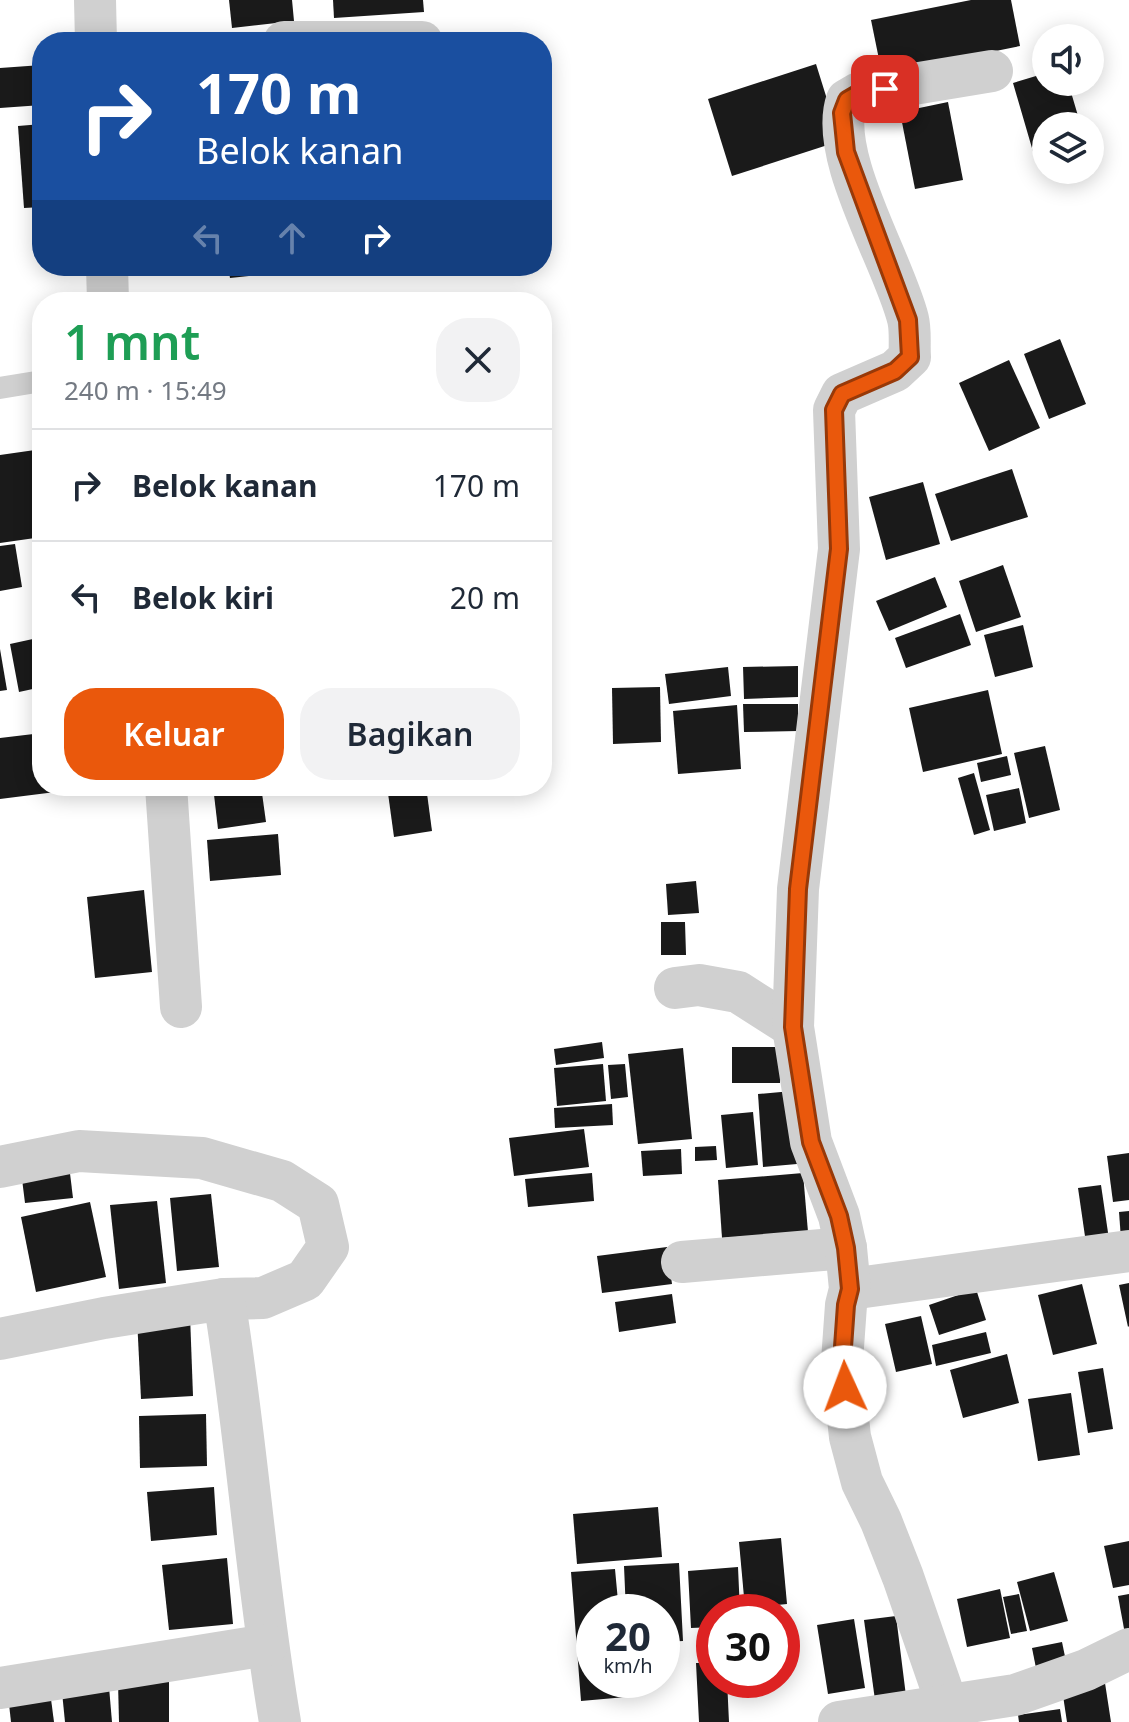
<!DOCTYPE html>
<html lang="id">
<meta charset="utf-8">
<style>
:root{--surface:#fff;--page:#f2f2f3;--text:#1f2937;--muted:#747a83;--line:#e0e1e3;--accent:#ea580c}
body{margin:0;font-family:"Noto Sans",sans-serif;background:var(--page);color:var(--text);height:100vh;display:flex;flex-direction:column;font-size:30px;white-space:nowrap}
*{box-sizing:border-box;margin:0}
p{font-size:26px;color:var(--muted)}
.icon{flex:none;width:44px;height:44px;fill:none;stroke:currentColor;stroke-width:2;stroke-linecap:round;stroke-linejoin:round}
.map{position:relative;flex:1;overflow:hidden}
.panel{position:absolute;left:32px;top:292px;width:520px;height:504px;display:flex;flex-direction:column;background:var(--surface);border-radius:32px;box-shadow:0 4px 20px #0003}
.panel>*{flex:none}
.guide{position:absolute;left:32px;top:32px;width:520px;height:244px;border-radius:32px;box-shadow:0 4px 20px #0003;background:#1a4fa0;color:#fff;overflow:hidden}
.controls{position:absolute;left:1032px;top:24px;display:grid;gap:16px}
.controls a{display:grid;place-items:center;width:72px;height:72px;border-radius:50%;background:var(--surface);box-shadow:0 4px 20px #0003;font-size:40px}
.speed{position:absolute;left:576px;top:1594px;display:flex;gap:16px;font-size:40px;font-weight:700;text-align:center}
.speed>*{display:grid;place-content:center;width:104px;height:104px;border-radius:50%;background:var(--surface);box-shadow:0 4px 20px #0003;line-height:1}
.speed small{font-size:20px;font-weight:400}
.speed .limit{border:12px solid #d22;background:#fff;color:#111}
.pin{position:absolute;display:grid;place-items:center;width:68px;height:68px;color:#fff;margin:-34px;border-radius:16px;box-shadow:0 4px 12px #0006}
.me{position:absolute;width:88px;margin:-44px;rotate:358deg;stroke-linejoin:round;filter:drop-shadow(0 0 6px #0008)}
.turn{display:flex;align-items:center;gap:28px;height:168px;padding:0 32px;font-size:36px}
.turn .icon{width:104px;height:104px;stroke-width:2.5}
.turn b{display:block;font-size:56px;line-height:68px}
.lanes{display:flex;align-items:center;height:76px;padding:0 32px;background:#0003;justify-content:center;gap:40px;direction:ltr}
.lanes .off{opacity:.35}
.round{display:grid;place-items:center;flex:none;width:84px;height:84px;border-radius:32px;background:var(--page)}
.summary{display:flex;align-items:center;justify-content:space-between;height:136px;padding:0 32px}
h1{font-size:48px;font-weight:600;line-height:60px;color:#1e9e55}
.cta{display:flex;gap:16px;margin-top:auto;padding:16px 32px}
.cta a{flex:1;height:92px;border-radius:32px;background:var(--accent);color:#fff;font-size:32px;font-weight:600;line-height:92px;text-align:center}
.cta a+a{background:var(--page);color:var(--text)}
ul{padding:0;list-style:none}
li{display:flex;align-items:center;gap:24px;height:112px;padding:0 32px;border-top:2px solid var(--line)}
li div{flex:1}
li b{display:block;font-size:30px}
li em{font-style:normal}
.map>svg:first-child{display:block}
</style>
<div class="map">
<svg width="1129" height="1722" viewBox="0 0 1129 1722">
<rect width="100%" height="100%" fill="#fff"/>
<g fill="#1a1a1a">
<path d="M229 0H292L294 21 232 28Z"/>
<path d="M333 0H423L424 12 334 18Z"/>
<path d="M971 0H1011L1020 46 882 74 871 20Z"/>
<path d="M816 64 840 141 732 176 708 99Z"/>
<path d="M42 65V105L0 108V68Z"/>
<path d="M1046 73V82H1068L1081 126H1046V152L1034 155 1013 83Z"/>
<path d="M948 102 963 180 915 189 900 112Z"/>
<path d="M42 124V207L24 208 18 126Z"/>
<path d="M228 266H304V270L230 278Z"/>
<path d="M298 292 299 302H231L230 298Z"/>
<path d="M1060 339 1086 404 1049 419 1024 354Z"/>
<path d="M1009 360 1040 428 989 451 959 383Z"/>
<path d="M42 449V537L0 543V455Z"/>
<path d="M1012 469 1028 517 951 541 935 494Z"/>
<path d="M923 482 940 544 886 560 869 497Z"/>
<path d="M15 544 22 587 0 591V546Z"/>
<path d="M1003 565 1021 617 976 632 959 581Z"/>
<path d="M935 577 947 607 889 631 876 601Z"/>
<path d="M34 600H42V629L36 630Z"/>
<path d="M960 614 971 645 906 668 895 638Z"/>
<path d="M1023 625 1033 667 995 677 984 635Z"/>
<path d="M42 637V687L19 692 10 644Z"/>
<path d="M0 649 7 690 0 691Z"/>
<path d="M798 666V697L744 699 743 667Z"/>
<path d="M728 667 731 696 669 704 665 674Z"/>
<path d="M660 687 661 742 613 744 612 688Z"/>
<path d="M988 690 1002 754 923 772 909 708Z"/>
<path d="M743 704H798V731L744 732Z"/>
<path d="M737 705 741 769 678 774 673 711Z"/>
<path d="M42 733V786L87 788 0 799V738Z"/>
<path d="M1045 746 1060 810 1029 818 1014 753Z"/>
<path d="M1007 756 1011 775 981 782 977 763Z"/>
<path d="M974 773 990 830 974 835 958 778Z"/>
<path d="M213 786H261L266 822 218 829Z"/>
<path d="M387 786H426L432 831 394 837Z"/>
<path d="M1019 788 1026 823 994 831 986 795Z"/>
<path d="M278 834 281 875 210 881 207 840Z"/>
<path d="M696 881 699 913 668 915 666 884Z"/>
<path d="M144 890 152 972 95 978 87 897Z"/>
<path d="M661 922H685L686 955H661Z"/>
<path d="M602 1042 604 1058 556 1065 554 1049Z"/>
<rect x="732" y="1047" width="48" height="36"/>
<path d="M683 1048 692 1139 638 1144 628 1054Z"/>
<path d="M603 1064 606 1101 557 1106 554 1068Z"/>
<path d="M625 1064 628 1097 611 1099 608 1065Z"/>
<path d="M792 1091 797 1164 763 1167 758 1094Z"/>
<path d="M612 1104 613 1125 555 1128 554 1108Z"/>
<path d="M753 1112 758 1165 726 1168 721 1115Z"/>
<path d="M584 1129 589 1167 514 1176 509 1138Z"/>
<path d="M716 1146 717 1160 695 1161V1147Z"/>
<path d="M681 1149 682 1174 643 1176 641 1151Z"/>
<path d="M1129 1153V1200L1113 1202 1107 1156Z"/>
<path d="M68 1157 73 1198 25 1203 20 1163Z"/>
<path d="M592 1173 594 1201 528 1207 525 1179Z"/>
<path d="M803 1173 808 1232 722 1238 718 1180Z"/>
<path d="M1101 1185 1111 1253 1088 1257 1078 1188Z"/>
<path d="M211 1194 219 1267 177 1271 170 1198Z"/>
<path d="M157 1201 166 1283 119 1289 110 1205Z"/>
<path d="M90 1202 106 1277 36 1292 21 1217Z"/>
<path d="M1129 1211V1239H1121L1119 1212Z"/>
<path d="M667 1247 672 1284 602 1293 597 1256Z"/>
<path d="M1129 1283V1326L1128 1327 1119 1285Z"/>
<path d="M1082 1284 1097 1344 1053 1355 1038 1295Z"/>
<path d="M976 1289 986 1320 939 1335 929 1305Z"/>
<path d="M672 1294 676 1323 619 1332 615 1302Z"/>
<path d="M190 1315 193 1396 141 1399 137 1318Z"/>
<path d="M921 1316 932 1364 896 1372 885 1324Z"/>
<path d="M986 1332 991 1353 936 1366 932 1345Z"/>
<path d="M1007 1354 1019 1403 963 1418 950 1370Z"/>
<path d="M1103 1368 1113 1429 1088 1433 1078 1372Z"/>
<path d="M1071 1393 1080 1455 1038 1461 1028 1399Z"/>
<path d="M206 1414 207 1466 140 1468 139 1416Z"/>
<path d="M214 1487 217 1535 151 1541 147 1492Z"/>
<path d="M658 1507 662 1557 577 1564 573 1514Z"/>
<path d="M781 1538 787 1604 745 1608 739 1542Z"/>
<path d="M1129 1541V1585L1113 1588 1104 1546Z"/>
<path d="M227 1558 233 1624 169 1630 162 1565Z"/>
<path d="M679 1563 683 1641 662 1642V1612H626L624 1566Z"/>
<path d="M738 1567 740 1612H714V1627L691 1628 688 1571Z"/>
<path d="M615 1569 619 1612H594V1680H624L626 1697 581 1701 571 1572Z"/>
<path d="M1054 1572 1068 1621 1030 1631 1017 1582Z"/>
<path d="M1000 1589 1010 1638 967 1647 957 1599Z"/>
<path d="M1019 1594 1027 1631 1011 1634 1003 1597Z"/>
<path d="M1129 1594V1633L1125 1634 1118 1596Z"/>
<path d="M896 1616 906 1696 875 1700 864 1620Z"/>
<path d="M854 1619 865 1688 828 1694 817 1625Z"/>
<path d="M1062 1642 1068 1671 1038 1678 1032 1648Z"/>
<path d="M696 1663H714V1680H727L729 1722H699Z"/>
<path d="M169 1681V1722H119L118 1682Z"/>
<path d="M1105 1683 1111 1722H1067L1062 1689Z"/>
<path d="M109 1687 112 1722H65L62 1692Z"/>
<path d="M51 1699 54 1722H11L9 1704Z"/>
<path d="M1060 1709 1062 1722H1019L1018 1715Z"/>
</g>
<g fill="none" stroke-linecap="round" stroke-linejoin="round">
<path stroke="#d0d0d0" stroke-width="22" d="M0 388 42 381"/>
<g stroke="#d0d0d0" stroke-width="42">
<path d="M95 0 96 42"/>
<path d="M284 42H422"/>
<path d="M107 266 108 302"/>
<path d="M166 786 181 1007"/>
<path d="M675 988 699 985 738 992 793 1027"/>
<path d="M0 1167 79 1151 202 1158 282 1181 318 1204 328 1247 305 1280 263 1298 224 1299"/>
<path d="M682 1262 846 1248"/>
<path d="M850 1289 1129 1251"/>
<path d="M0 1339 104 1318 224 1299C247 1439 256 1582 280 1722"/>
<path d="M0 1688 267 1645"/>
<path d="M948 1707 903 1577 881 1521 862 1482 850 1437 842 1361 846 1305 850 1289 846 1248 839 1216 811 1142 793 1027 798 889 839 549 834 410 842 394 895 371 910 357C909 345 911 331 908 319 894 262 827 155 847 100L859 93 992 71"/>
<path d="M839 1722 1015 1695 1086 1670 1129 1649"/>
</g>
</g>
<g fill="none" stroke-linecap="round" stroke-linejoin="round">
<defs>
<path id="route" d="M845 1387 842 1361 846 1305 850 1289 846 1248 839 1216 811 1142 793 1027 798 889 839 549 834 410 842 394 895 371 910 357 908 320 846 152 842 113 847 100 859 93 885 89"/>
</defs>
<use href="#route" stroke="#983908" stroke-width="20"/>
<use href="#route" stroke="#ea580c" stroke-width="14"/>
</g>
</svg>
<div class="controls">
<a><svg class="icon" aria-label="sound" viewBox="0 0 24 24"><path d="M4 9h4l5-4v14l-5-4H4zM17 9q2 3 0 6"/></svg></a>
<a><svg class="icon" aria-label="layers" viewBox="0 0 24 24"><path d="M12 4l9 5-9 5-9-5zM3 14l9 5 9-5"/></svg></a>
</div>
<div class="speed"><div>20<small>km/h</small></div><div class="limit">30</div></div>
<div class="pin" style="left:885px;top:89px;background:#d93025"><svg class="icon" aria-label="arrive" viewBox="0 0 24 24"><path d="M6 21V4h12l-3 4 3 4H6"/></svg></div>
<svg class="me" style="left:845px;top:1387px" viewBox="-20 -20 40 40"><circle r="19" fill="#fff"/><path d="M0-13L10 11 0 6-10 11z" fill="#ea580c"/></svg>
<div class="guide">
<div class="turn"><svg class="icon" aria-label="right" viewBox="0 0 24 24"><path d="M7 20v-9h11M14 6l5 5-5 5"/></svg><div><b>170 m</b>Belok kanan</div></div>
<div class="lanes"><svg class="icon off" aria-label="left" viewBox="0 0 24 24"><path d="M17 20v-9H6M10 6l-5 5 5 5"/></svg><svg class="icon off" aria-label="ahead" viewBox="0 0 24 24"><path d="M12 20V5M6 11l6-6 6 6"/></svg><svg class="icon" aria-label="right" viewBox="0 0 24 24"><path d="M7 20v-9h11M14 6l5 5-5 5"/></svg></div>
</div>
<section class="panel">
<div class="summary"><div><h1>1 mnt</h1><p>240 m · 15:49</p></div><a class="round"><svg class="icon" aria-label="close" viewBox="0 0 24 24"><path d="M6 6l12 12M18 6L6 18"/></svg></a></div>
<ul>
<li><svg class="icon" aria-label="right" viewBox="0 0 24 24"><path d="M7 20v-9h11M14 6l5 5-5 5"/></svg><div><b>Belok kanan</b></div><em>170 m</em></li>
<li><svg class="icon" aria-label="left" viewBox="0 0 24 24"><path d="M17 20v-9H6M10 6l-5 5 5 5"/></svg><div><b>Belok kiri</b></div><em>20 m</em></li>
</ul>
<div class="cta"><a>Keluar</a><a>Bagikan</a></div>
</section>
</div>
